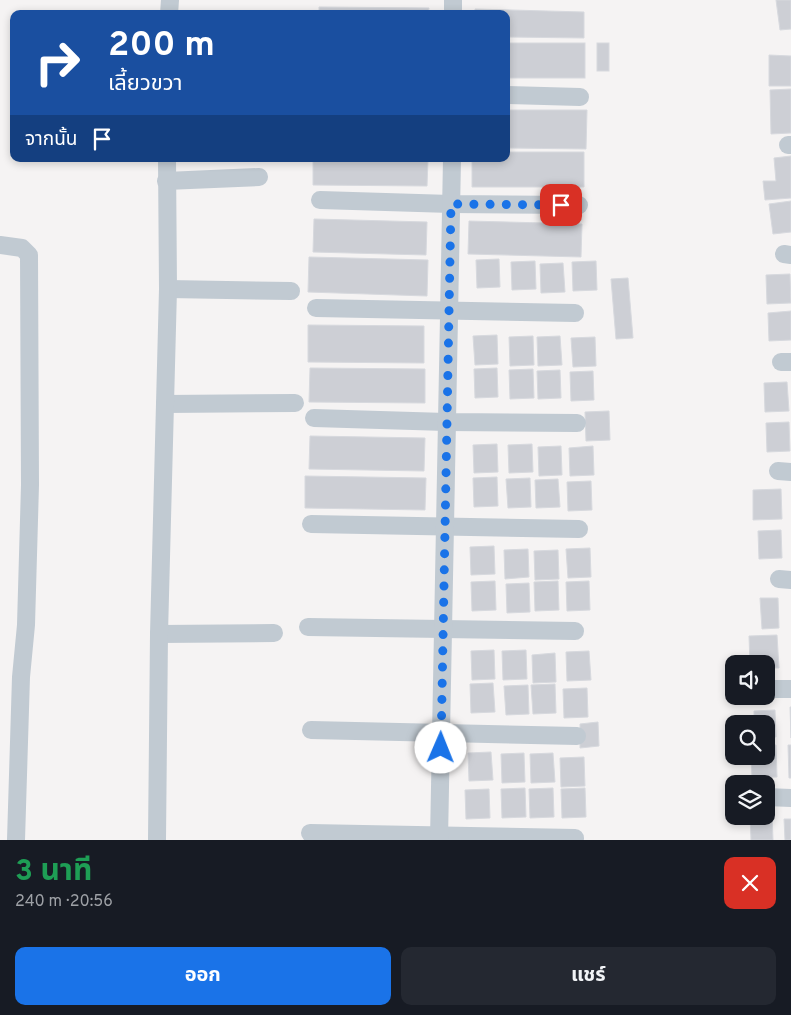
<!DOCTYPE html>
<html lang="th">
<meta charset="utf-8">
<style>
:root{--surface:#171b24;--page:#242831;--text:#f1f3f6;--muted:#9ea1a6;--accent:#1a73e8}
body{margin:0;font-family:Overpass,"Noto Sans Thai",sans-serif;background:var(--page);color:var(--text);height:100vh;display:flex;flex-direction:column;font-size:19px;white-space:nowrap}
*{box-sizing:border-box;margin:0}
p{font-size:16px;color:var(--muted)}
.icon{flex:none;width:28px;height:28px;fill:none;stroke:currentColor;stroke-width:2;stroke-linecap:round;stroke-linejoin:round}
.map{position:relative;height:840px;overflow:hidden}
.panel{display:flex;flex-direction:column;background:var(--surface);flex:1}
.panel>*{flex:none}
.top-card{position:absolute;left:10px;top:10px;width:500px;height:152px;border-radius:10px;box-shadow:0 2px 8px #0003;background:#1a4fa0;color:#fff;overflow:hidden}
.buttons{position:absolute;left:725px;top:655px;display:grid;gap:10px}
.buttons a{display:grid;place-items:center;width:50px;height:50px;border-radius:10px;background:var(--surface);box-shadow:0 2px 8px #0003;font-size:25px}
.pin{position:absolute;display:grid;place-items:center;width:42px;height:42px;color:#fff;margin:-21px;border-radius:10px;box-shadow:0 2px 8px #0006}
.me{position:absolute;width:55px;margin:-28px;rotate:1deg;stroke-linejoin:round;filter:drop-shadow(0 0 4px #0008)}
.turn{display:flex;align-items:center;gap:18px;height:105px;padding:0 15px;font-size:22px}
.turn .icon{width:65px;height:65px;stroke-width:2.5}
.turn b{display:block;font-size:35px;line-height:42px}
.then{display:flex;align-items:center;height:48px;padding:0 15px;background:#0003;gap:10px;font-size:19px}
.round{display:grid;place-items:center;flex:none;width:52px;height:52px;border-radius:10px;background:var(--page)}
.overview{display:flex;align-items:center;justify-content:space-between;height:85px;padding:0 15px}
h1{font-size:30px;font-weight:700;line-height:38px;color:#1e9e55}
.cta{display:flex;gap:10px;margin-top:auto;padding:10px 15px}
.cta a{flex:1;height:58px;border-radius:10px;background:var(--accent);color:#fff;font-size:20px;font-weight:700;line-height:58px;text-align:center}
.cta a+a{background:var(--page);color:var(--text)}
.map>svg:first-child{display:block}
</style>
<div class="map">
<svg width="791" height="840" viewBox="0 0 791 840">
<rect width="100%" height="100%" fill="#f5f3f3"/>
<g fill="#cdcfd5" stroke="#d7d9de">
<path d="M776 0H791V29L780 30Z"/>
<path d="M319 7 429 8 428 14H319Z"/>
<path d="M475 9 584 12V38L506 37V14H475Z"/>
<rect x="506" y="43" width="79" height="35"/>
<rect x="597" y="43" width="12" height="28"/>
<path d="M769 55 791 56V86H769Z"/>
<path d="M791 89V133L771 134 770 90Z"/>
<path d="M506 110H587L586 149 506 148Z"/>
<path d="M506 152H584V187H472V159H506Z"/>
<path d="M791 156V198L765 200 763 181H776L774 158Z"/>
<path d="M313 159H428L427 186 313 185Z"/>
<path d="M791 201V232L773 234 769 204Z"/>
<path d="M314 219 427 222 426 255 313 252Z"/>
<path d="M469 221 582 224 581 257 468 254Z"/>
<path d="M309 257 428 260 427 296 308 292Z"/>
<path d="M499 259 500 287 477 288 476 260Z"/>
<path d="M535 261 536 289 512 290 511 262Z"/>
<path d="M596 261 597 290 573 291 572 262Z"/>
<path d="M563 263 565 292 541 293 540 264Z"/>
<path d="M790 274 791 303 767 304 766 275Z"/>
<path d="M628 278 633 338 616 339 611 279Z"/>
<path d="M791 311V340L769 341 768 313Z"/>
<path d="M308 325 424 326V363L308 362Z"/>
<path d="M497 335 498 364 475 365 473 336Z"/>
<path d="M533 336 534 365 510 366 509 337Z"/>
<path d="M560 336 562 365 538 366 537 337Z"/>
<path d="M595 337 596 366 573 367 571 338Z"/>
<path d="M310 368 425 369V403L309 402Z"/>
<path d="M497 368 498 397 475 398 474 369Z"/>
<path d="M533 369 534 398 510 399 509 370Z"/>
<path d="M560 370 561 398 538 399 537 371Z"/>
<path d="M593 371 594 400 571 401 570 372Z"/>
<path d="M787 382 789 411 765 412 764 383Z"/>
<path d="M609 411 610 440 586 441 585 412Z"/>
<path d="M789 422 790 451 767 452 766 423Z"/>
<path d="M310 436 425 438 424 471 309 469Z"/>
<path d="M497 444 498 472 474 473 473 445Z"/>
<path d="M532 444 533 472 509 473 508 445Z"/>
<path d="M561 446 562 475 539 476 538 447Z"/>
<path d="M593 446 594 475 570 476 569 448Z"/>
<path d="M305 476 426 478 425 510 305 508Z"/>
<path d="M497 477 498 506 474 507 473 478Z"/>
<path d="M530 478 531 507 508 508 506 479Z"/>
<path d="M558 479 560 507 536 508 535 480Z"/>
<path d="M591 481 592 510 568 511 567 482Z"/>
<path d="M781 489 782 519 753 520V490Z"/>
<path d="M781 530 782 558 759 559 758 531Z"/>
<path d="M494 546 495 574 471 575 470 547Z"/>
<path d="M590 548 591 577 568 578 566 549Z"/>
<path d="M528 549 529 577 505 579 504 550Z"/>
<path d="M558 550 559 579 535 580 534 551Z"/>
<path d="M495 581 496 610 472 611 471 582Z"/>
<path d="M558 581 559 610 535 611 534 582Z"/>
<path d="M589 581 590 610 567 611 566 582Z"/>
<path d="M529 583 530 612 507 613 506 584Z"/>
<path d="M760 598H778L779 628 762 629Z"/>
<path d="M777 635 779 668H766V664H750L749 636Z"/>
<path d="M494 650 495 679 472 680 471 651Z"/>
<path d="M526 650 527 679 503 680 502 651Z"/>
<path d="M589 651 591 680 567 681 566 652Z"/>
<path d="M555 653 556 682 533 683 532 655Z"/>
<path d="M493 683 495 712 471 713 470 684Z"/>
<path d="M555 684 556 713 533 714 531 685Z"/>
<path d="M528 685 529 714 506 715 504 686Z"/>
<path d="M587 688 588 717 564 718 563 689Z"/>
<path d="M790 707H791V738Z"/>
<path d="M775 710 776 737H766V724H754V711Z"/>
<path d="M598 722 599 746 580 748V724Z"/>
<path d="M766 745H776L777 777 752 778 751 756H766Z"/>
<path d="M788 745H791V778H789Z"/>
<path d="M491 752 493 780 469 781 468 753Z"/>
<path d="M524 753 525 782 502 783 501 754Z"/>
<path d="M553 753 555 782 531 783 530 754Z"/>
<path d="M584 757 585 786 561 787 560 758Z"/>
<path d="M525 788 526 817 502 818 501 789Z"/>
<path d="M553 788 554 817 530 818 529 789Z"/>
<path d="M585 788 586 817 562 818 561 789Z"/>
<path d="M489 789 490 818 466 819 465 790Z"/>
<path d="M766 813H772L773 840H751L750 816H766Z"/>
<path d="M784 819H791V840H785Z"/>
</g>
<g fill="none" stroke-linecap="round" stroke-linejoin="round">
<g stroke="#c1cad2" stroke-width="18">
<path d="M169 14 170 0"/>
<path d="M453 14V0"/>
<path d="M506 95 580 97"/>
<path d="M788 145H791"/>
<path d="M166 181 259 177"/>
<path d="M320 200 451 204 579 205"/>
<path d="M0 245 22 248 29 255 30 485 26 625 21 677 16 840"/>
<path d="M784 254 791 255"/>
<path d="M168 289 291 291"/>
<path d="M316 308 575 313"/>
<path d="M781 362H791"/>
<path d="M165 404 295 403"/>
<path d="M314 418 446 422 577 423"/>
<path d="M778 471 791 472"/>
<path d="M311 524 579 529"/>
<path d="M779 579 791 580"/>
<path d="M308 627 575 631"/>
<path d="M159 634 274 633"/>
<path d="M773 689H791"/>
<path d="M311 730 577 736"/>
<path d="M766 797 791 798"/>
<path d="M310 833 575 838"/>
<path d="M157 840 159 634 168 289 167 159"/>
<path d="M439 840 452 159"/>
</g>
</g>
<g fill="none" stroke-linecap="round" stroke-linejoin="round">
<path stroke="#1a73e8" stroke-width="9" stroke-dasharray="0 16.2" d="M441 748 451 204 561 205"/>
</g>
</svg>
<div class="buttons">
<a><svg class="icon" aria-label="sound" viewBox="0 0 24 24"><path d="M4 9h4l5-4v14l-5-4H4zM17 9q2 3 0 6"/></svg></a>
<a><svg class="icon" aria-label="search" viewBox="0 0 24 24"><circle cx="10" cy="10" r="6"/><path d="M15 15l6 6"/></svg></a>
<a><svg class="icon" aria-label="layers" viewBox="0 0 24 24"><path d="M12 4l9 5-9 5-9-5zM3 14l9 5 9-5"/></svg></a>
</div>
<div class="pin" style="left:561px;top:205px;background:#d93025"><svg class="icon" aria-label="arrive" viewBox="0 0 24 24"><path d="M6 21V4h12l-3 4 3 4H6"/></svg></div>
<svg class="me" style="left:441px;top:748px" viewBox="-20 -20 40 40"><circle r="19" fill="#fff"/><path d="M0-13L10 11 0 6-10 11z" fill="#1a73e8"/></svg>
<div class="top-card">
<div class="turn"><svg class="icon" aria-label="right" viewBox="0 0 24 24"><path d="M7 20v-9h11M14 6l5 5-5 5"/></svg><div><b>200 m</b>เลี้ยวขวา</div></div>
<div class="then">จากนั้น<svg class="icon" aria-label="arrive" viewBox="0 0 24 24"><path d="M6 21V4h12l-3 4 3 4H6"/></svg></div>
</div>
</div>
<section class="panel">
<div class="overview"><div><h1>3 นาที</h1><p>240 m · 20:56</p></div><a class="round" style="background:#d93025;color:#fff"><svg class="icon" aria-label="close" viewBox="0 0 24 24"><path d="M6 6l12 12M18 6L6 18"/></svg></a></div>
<div class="cta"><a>ออก</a><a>แชร์</a></div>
</section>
